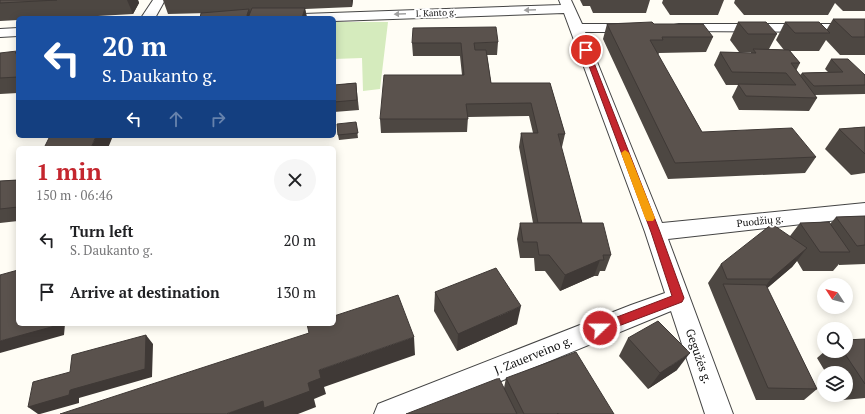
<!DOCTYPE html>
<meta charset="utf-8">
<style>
:root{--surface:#fff;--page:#f6f6f6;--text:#202124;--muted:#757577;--accent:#c4262e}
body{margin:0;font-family:"PT Serif",serif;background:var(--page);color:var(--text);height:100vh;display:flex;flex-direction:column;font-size:15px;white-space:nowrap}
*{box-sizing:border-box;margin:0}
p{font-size:13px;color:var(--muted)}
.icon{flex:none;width:22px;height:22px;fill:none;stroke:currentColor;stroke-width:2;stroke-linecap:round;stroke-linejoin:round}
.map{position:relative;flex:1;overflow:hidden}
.sheet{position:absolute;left:16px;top:146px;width:320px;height:180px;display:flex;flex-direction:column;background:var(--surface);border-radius:6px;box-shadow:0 2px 10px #0003}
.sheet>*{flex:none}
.banner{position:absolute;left:16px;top:16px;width:320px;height:122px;border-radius:6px;box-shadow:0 2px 10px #0003;background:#1a4fa0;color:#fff;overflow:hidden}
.needle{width:26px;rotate:306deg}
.controls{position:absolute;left:817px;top:278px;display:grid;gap:8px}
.controls a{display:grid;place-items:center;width:36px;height:36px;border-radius:50%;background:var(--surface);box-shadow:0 2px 10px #0003;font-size:20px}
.pin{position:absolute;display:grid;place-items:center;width:34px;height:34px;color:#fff;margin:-17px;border:2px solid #fff;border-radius:50%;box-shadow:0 1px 4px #0007}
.me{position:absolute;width:44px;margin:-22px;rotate:68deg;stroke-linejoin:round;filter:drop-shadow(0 0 3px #0008)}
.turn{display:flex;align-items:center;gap:14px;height:84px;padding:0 20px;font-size:18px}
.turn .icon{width:52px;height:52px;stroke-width:2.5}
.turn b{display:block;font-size:28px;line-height:34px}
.lanes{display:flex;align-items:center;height:38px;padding:0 20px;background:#0003;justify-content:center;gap:20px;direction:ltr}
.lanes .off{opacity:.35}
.round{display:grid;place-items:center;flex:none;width:42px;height:42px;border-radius:21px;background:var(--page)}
.head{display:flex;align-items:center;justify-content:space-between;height:68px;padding:0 20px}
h1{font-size:24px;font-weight:700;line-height:30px;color:var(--accent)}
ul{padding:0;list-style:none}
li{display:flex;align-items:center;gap:12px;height:52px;padding:0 20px}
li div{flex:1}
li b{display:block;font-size:15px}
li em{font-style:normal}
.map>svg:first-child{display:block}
</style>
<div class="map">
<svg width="865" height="414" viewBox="0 0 865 414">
<rect width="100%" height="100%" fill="#fffdf5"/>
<path fill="#d5ebbd" d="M334 22H388L380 89 363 91 362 58 334 59Z"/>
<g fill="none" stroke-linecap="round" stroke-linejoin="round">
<defs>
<g id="minor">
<path d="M153 0H165L155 18H141Z"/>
<path d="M559 0H571L582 24H633L638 25 640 28 638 31 633 32H585L662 223 865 203V217L668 239 733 414H705L671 311 421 414H374L378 404 631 305 665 293 645 232 564 13 334 21V18H296L298 15 303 14 561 5Z"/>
<path d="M679 24H865V32L674 31 672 28 674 25Z"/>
<path d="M18 28V36L0 37V29Z"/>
</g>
</defs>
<use href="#minor" stroke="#444" stroke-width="2"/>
<use href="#minor" fill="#fff" fill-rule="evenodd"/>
</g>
<g fill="#4d4742">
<path d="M0 0H138L139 3 133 14 63 18H18V20L0 21Z"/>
<path d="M163 0H353L352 7 305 9 307 18 208 13 168 14Z"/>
<path d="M580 0H650L646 13H593L590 6H583Z"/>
<path d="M663 0H724L718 15H670L662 3Z"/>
<path d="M735 0H865V11H843L835 3 828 15H744L734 3Z"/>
<path d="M833 19H865V55H840L826 40 819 51H790L800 63 796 71 800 75 802 73 828 72 825 69 831 59 865 75V94L815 95 817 98 809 111 739 110 732 97 738 85H726L714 65 720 52 751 53V52H739L730 40 738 22 777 34 769 49 784 50 776 40 785 22 827 29Z"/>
<path d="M607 24H654L713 37 706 52 659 53 658 55 702 132 816 157 805 173 668 179 603 39Z"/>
<path d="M498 42 497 55H487L491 83H550L565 134 562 147H561L582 223 611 255 605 271H600L598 276H594L560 291 545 271H535L534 258H520L517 239 520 223H533L519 147 521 133H533L529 116 468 117 467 132 381 133 380 119 462 75 460 56H413L412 43Z"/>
<path d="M0 53H18V93L0 94Z"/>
<path d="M356 83 359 110 334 112V85Z"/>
<path d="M356 122 358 138 339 140 338 135Z"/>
<path d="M865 127V173L851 175 825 149 839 129Z"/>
<path d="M18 180V221L0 223V181Z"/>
<path d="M865 216V264L839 265V264L833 271H803L797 261 792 267 767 288 817 389 804 400H756L708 283 721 264 790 236 800 223 830 224 836 217Z"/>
<path d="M435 292 517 324 457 351 434 311Z"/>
<path d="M628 338 677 370 648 389 619 356Z"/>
<path d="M865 339V398L843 400 840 395H846V373H826L817 358 825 351H846Z"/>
<path d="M506 378 614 414H406L504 388Z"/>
</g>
<g fill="#3f3936">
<path d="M127 0H138L139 3 133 14Z"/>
<path d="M351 0H353L352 7Z"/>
<path d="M305 8 307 18H302Z"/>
<path d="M249 9 252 18H246Z"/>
<path d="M96 136H113L108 148H91Z"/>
<path d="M807 248 792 267 756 298 771 279Z"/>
<path d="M600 260 594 276 560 291 565 275Z"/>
<path d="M521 306 517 324 457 351 458 334Z"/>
<path d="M55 324H65L64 335 0 353V341Z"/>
<path d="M146 335 153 344 152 377 79 398V403L40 414H38L28 407 70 390Z"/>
<path d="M414 337 415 355 324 387 326 394 314 399 316 407 298 414H226L308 383 319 370Z"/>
<path d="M690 353 677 370 648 389 660 373Z"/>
</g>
<g fill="#5a524d" stroke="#3f3936">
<path d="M0 0H57L0 3Z"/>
<path d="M252 8H305L302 18H248Z"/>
<path d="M249 9 246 18H200L201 13Z"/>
<path d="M833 19H865V37H852Z"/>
<path d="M652 22 654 24H703L713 37H662L663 40H650L702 132 792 128 816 157 675 163 607 24Z"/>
<path d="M738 22H766L777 34H748Z"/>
<path d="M785 22H819L830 33H795Z"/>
<path d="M496 27 498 42 474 43 475 50H486L491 83H550L565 134H558L582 223H538L521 133H538L531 103 466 104 468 119H380L384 75H464L461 43H412L413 28Z"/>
<path d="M753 49 789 50 800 63H791L817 98 746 96 738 84 796 85 786 73 732 72 720 52 756 53Z"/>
<path d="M17 51 15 53H18V77L0 78V53Z"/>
<path d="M831 59H848L865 75V85L814 86 802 73 843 72Z"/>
<path d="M356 83 357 100 334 102V85Z"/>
<path d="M356 122 358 133 338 135 337 124Z"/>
<path d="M865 127V154L839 129Z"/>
<path d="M50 136H96L91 148H44Z"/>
<path d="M18 180V207L0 209V181Z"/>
<path d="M865 216V245L857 246 836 217Z"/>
<path d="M829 222 850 252H820L800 223Z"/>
<path d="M520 223H603L611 255H603L604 260H600L565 275 549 255H539L537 242H523Z"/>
<path d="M772 224 807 248 771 279H727L721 264Z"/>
<path d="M496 268 521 306 458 334 435 292Z"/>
<path d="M18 270V324H55V326L0 341V275Z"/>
<path d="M723 284 766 285 817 389 768 388Z"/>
<path d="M398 295 414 337 319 370 321 378 308 383 310 391 264 408 263 401 226 414H60L309 333 307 324H334V316Z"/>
<path d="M658 321 690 353 660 373 628 338Z"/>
<path d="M146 335 145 369 70 390 69 395 28 407 33 382 70 372 72 355Z"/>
<path d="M865 339V384L843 351H846V340Z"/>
<path d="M576 352 614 414H558V413L557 414H524L506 378Z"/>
<path d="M499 378 517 414H406Z"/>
</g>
<defs><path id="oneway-solid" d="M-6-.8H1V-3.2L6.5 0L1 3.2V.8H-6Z"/></defs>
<g fill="#a0a0a0">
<use href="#oneway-solid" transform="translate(530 10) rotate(178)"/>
<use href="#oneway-solid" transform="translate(400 14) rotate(178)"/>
</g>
<path fill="#c4262e" stroke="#7f191e" d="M583 49 589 50 660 232 684 298 682 302 600 333 596 332 594 328 596 325 672 296 651 232 583 50Z"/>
<path fill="#f59e0b" d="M625 150 629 153 655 218 653 221H647L645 218 621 153Z"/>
<g text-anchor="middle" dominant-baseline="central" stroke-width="4" stroke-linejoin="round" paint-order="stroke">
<g font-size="9" fill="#111" stroke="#fff">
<text transform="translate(436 13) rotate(-2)">I. Kanto g.</text>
</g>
<g font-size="10" fill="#111" stroke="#fff">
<text transform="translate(760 221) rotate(-6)">Puodžių g.</text>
</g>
<g font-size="12" fill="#111" stroke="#fff">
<text transform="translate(533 355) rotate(-22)">J. Zauerveino g.</text>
<text transform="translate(699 356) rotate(71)">Gegužės g.</text>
</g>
</g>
</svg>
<div class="controls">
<a><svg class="needle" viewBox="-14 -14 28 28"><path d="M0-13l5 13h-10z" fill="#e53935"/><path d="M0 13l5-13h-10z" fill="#757577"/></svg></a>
<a><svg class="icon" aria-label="search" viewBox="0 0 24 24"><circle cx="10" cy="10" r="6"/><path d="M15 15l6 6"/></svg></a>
<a><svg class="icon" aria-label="layers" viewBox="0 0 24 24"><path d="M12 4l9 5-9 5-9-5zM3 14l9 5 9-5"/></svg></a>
</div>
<div class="pin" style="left:586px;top:50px;background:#d93025"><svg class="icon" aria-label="arrive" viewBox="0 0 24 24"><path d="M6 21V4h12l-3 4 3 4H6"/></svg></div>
<svg class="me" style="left:600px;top:328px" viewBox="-20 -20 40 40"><circle r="17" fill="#c4262e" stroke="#fff" stroke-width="3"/><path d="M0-11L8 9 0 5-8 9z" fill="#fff"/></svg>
<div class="banner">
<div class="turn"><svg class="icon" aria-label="left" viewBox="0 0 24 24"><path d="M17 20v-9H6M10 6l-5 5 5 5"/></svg><div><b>20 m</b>S. Daukanto g.</div></div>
<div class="lanes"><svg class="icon" aria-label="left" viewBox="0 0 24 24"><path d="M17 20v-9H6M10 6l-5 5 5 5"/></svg><svg class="icon off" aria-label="ahead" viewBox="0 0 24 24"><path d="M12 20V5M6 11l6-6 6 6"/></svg><svg class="icon off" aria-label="right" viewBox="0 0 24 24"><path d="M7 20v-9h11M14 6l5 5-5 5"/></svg></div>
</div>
<section class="sheet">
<div class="head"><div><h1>1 min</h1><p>150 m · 06:46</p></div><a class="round"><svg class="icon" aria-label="close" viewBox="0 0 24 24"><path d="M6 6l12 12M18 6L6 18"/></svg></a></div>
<ul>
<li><svg class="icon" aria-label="left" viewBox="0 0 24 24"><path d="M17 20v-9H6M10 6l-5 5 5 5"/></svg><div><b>Turn left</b><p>S. Daukanto g.</p></div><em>20 m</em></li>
<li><svg class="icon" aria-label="arrive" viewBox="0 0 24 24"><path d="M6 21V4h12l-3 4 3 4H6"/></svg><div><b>Arrive at destination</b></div><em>130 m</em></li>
</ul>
</section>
</div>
